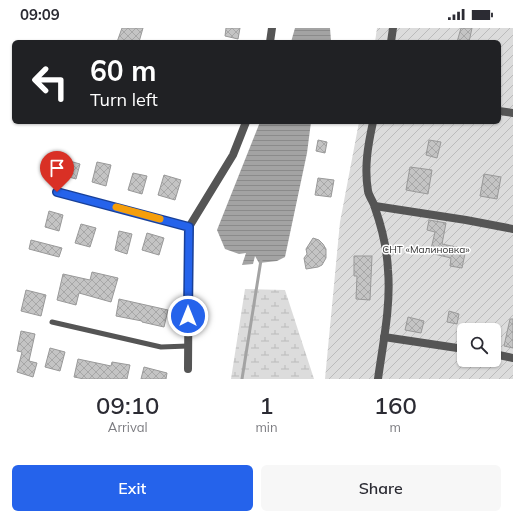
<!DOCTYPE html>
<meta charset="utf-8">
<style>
:root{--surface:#fff;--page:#f7f7f7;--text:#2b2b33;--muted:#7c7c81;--accent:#2563eb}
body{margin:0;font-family:Mulish,sans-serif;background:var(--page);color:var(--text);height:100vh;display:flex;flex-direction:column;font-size:15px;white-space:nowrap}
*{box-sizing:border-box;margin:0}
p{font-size:13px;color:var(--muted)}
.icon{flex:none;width:22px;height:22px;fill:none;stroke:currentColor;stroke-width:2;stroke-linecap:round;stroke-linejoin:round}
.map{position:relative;height:351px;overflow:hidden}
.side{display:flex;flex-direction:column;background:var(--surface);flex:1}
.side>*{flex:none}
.hud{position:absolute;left:12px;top:12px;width:489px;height:84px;border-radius:6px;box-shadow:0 1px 3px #0004;background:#202124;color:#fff;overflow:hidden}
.tools{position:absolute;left:457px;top:295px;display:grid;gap:8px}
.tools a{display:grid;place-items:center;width:44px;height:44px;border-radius:6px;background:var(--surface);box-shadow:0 1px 3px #0004;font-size:20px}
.pin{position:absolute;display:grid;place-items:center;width:34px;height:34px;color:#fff;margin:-41px -17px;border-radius:50% 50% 50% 0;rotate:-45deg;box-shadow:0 0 4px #0007}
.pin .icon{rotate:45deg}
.me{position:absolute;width:44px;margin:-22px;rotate:0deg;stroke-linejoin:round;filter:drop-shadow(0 0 3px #0008)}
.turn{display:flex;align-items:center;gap:14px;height:84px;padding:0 12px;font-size:18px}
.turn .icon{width:52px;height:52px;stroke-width:2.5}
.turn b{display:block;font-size:28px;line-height:34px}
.eta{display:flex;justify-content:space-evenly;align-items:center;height:68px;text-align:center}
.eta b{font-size:24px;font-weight:600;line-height:28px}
.button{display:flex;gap:8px;margin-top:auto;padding:8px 12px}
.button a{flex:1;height:46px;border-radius:6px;background:var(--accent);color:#fff;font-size:16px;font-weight:600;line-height:46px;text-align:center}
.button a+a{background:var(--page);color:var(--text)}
.status{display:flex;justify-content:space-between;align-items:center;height:28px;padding:0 20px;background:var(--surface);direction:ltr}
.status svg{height:11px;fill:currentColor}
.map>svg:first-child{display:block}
</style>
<div class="status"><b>09:09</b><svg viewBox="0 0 49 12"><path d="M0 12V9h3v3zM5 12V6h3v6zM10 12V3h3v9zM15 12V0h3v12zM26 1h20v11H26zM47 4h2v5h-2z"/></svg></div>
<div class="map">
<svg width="513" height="351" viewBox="0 0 513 351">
<defs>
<pattern id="wetland-marsh" width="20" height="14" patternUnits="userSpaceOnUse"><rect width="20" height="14" fill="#dcdcdc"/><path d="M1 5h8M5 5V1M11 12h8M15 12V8" fill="none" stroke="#bbb"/></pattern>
<pattern id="garden-furrows" width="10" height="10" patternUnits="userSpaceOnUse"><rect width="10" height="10" fill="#dcdcdc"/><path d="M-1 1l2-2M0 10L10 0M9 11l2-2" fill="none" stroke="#bbb"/></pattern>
<pattern id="water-rules" width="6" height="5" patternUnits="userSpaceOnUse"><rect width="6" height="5" fill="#a3a3a3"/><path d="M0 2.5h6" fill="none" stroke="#8b8b8b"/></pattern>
<pattern id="building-cross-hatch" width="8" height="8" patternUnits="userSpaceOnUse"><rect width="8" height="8" fill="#c4c4c4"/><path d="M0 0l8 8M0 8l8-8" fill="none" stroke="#a7a7a7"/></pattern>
</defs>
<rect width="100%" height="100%" fill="#fff"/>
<path fill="url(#wetland-marsh)" d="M245 261 285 262 314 351H231Z"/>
<path fill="url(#garden-furrows)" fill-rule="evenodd" d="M377 0H513V351H325L340 194 359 94H499V14H375ZM464 302H494V332H464Z"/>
<g fill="url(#water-rules)">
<path d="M295 0H330L331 13 329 14H291Z"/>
<path d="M260 94H311L307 125 285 229 277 233 259 235 255 228 253 236 242 237 246 225 239 226 225 221 217 202Z"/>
</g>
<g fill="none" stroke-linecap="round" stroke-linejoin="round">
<path stroke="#a3a3a3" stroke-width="3" d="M242 351 261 232"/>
</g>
<g fill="url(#building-cross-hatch)" stroke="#999">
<path d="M122 0H143L139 14H117Z"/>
<path d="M226 0H240L238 11 225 8Z"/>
<path d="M461 0H472L469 14H457Z"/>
<path d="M318 112 327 114 325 125 316 123Z"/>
<path d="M429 112 441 114 437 130 426 127Z"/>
<path d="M66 132 80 136 76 151 62 147Z"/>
<path d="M97 134 111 137 106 158 92 154Z"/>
<path d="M410 139 432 142 428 166 406 162Z"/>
<path d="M133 145 147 148 142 166 128 162Z"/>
<path d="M484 146 501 149 497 171 480 168Z"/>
<path d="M164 147 181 152 175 172 158 167Z"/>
<path d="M318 150 334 152 331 169 315 167Z"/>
<path d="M49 183 63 187 59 203 45 199Z"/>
<path d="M429 192 446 195 442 216 466 221 462 240 450 238 451 230 430 225 435 204 427 202Z"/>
<path d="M81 196 96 200 90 219 75 215Z"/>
<path d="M119 203 132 206 127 226 115 222Z"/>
<path d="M147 205 164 210 159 227 142 222Z"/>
<path d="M313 210 319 212 323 216 326 221V230L322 237 318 239 306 241 304 230 307 226 306 221Z"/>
<path d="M31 212 62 220 59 229 29 221Z"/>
<path d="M354 228H372L370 272 356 271 357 248H354Z"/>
<path d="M92 244 118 250 111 274 79 265 76 277 57 272 63 246 90 252Z"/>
<path d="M26 262 46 267 41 288 21 283Z"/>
<path d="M119 271 168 282 164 299 142 294V293L116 288Z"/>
<path d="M449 283 459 286 457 296 447 294Z"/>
<path d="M408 289 424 293 421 305 405 302Z"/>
<path d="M510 291H513V320L504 318Z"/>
<path d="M21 303 35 306 29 333 37 335 33 349 17 344 22 324 17 323Z"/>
<path d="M50 320 65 324 60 343 45 339Z"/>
<path d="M78 331 111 338 112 334 130 337 127 351H84L74 349Z"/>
<path d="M144 339 167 345 166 351H141Z"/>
</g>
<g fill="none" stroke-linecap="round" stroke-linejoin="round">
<g stroke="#555" stroke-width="5">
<path d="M57 163 189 199"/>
<path d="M52 294 161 319 188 318"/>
</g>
<g stroke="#555" stroke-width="8">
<path d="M270 14 272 0"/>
<path d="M391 14 393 0"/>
<path d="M499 83 513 85"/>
<path d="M373 94C368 117 364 139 368 163 369 169 374 174 375 180 382 200 387 221 388 242 391 278 383 315 378 351"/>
<path d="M375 178 466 192 513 201"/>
<path d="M384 309 464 321"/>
<path d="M494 326 513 330"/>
<path d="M188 341 189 199 233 127 246 94"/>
</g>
</g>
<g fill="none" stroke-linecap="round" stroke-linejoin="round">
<defs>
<path id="route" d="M57 164 189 199 188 288"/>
</defs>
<use href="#route" stroke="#184099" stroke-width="10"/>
<use href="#route" stroke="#2563eb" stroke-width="7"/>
<path stroke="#f59e0b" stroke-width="7" d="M116 179 160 191"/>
</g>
<g text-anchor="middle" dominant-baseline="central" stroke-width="3" stroke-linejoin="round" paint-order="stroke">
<g font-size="10" fill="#333" stroke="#fff">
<text x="426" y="221">СНТ «Малиновка»</text>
</g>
</g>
</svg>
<div class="tools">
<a><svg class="icon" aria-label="search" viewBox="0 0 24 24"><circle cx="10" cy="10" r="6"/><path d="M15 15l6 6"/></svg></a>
</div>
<div class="pin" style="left:57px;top:164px;background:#d93025"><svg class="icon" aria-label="arrive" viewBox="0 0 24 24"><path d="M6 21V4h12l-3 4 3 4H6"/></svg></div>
<svg class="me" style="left:188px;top:288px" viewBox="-20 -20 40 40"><circle r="17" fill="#2563eb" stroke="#fff" stroke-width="3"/><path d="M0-11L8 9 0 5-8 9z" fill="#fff"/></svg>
<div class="hud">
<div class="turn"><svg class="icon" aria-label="left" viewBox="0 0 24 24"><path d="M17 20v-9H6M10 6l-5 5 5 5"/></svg><div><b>60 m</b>Turn left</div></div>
</div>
</div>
<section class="side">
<div class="eta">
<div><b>09:10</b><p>Arrival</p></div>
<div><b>1</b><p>min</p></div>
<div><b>160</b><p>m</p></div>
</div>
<div class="button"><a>Exit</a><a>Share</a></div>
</section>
